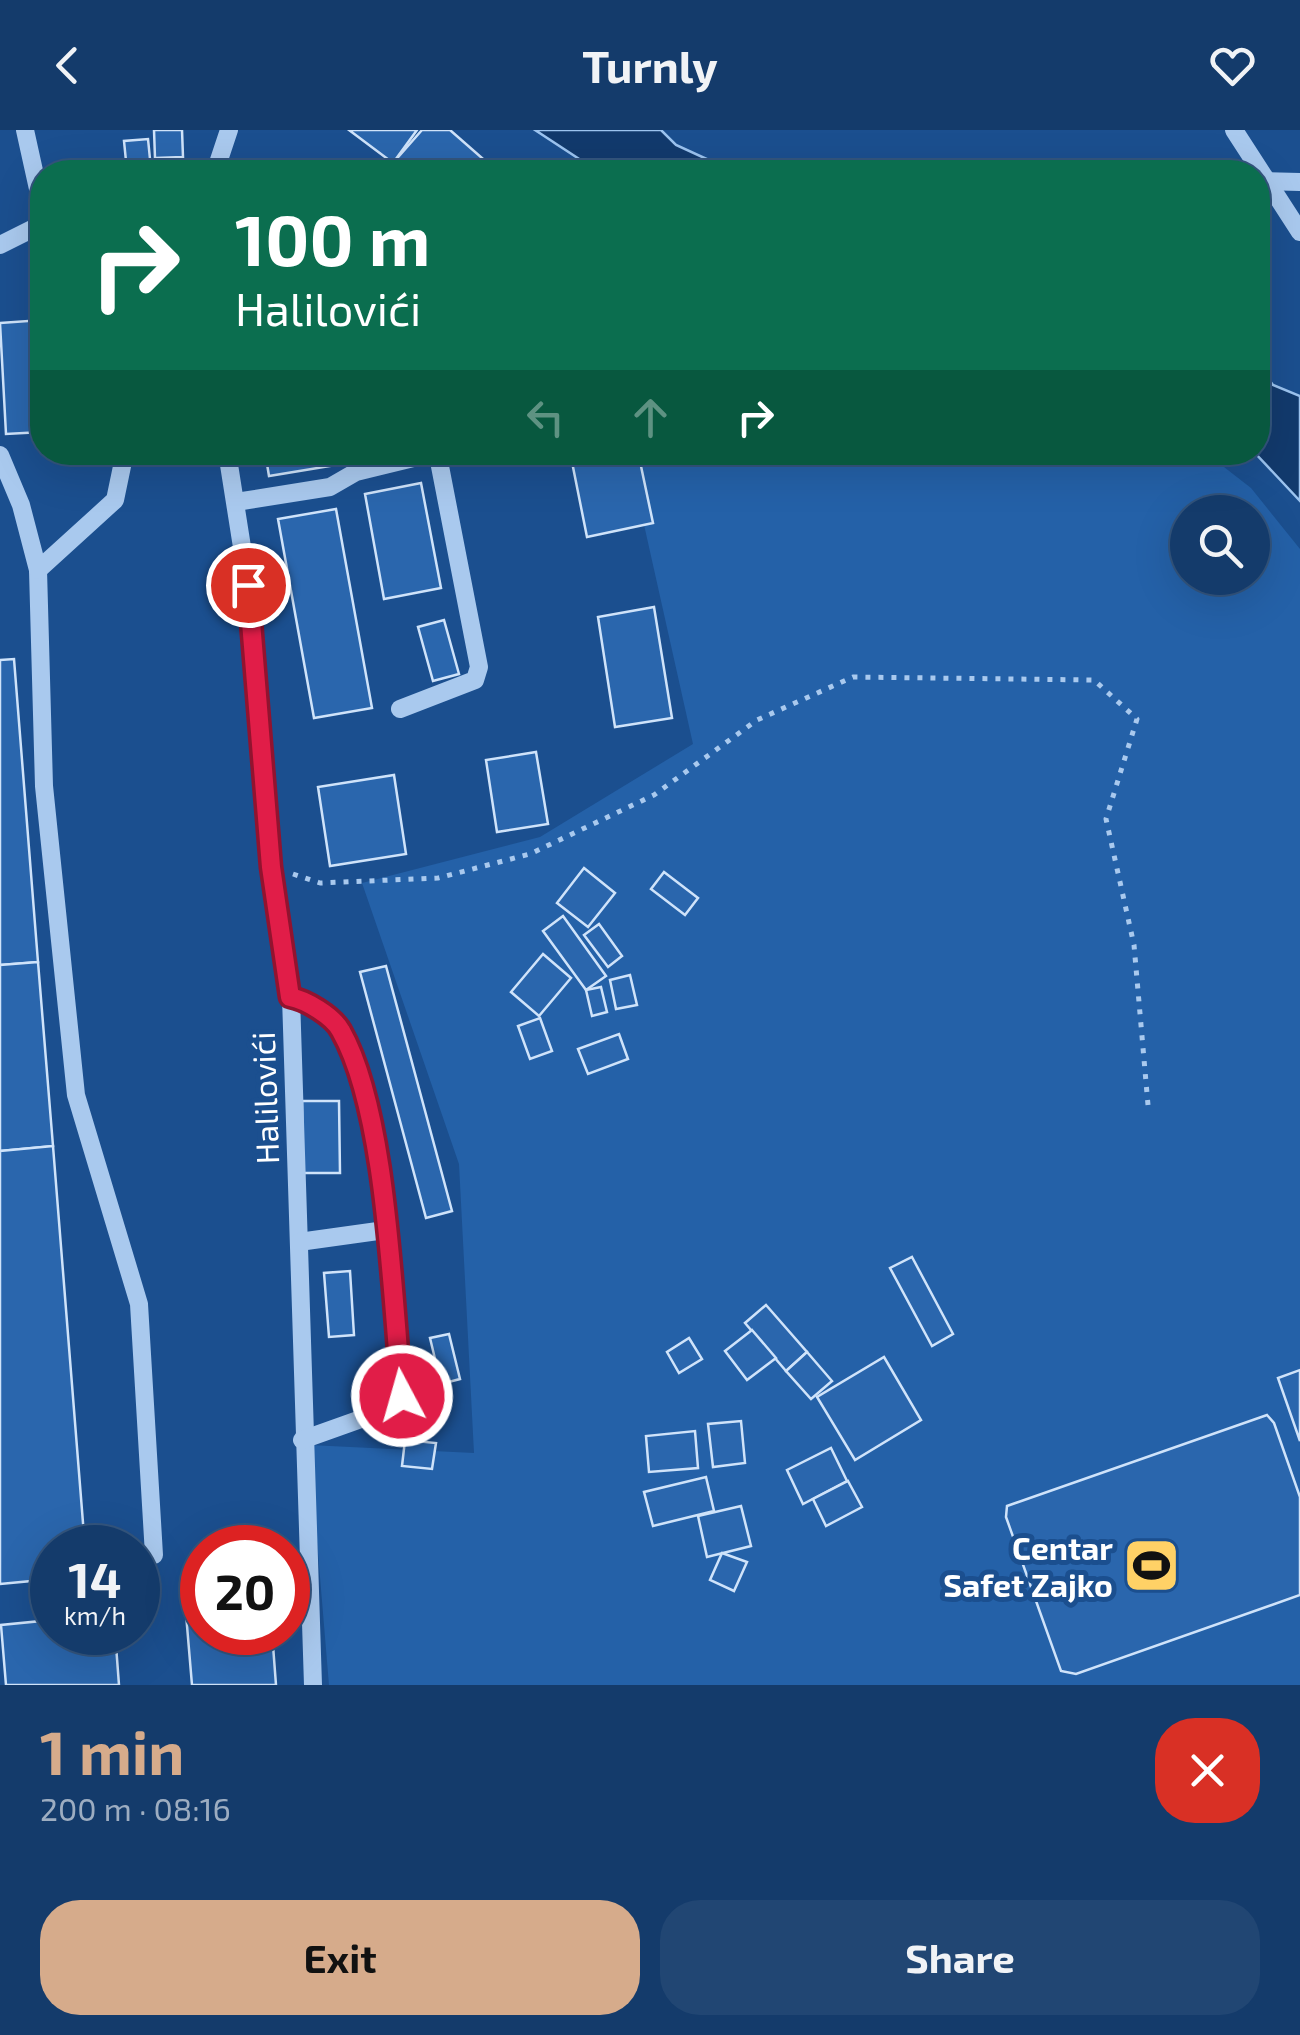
<!DOCTYPE html>
<meta charset="utf-8">
<style>
:root{--surface:#143b6b;--page:#214673;--text:#f1f3f6;--muted:#9dadc1;--line:#33557e;--accent:#d6ab8b}
body{margin:0;font-family:"Exo 2",sans-serif;background:var(--page);color:var(--text);height:100vh;display:flex;flex-direction:column;font-size:38px;white-space:nowrap}
*{box-sizing:border-box;margin:0}
p{font-size:32px;color:var(--muted)}
.icon{flex:none;width:55px;height:55px;fill:none;stroke:currentColor;stroke-width:2;stroke-linecap:round;stroke-linejoin:round}
.map{position:relative;height:1555px;overflow:hidden}
.panel{display:flex;flex-direction:column;background:var(--surface);flex:1}
.panel>*{flex:none}
.top-card{position:absolute;left:30px;top:30px;width:1240px;height:305px;border-radius:40px;box-shadow:0 10px 40px #0002,0 0 0 2px var(--line);background:#0b6e4f;color:#fff;overflow:hidden}
.fabs{position:absolute;left:1170px;top:365px;display:grid;gap:20px}
.fabs a{display:grid;place-items:center;width:100px;height:100px;border-radius:50%;background:var(--surface);box-shadow:0 10px 40px #0002,0 0 0 2px var(--line);font-size:50px}
.speed{position:absolute;left:30px;top:1395px;display:flex;gap:20px;font-size:50px;font-weight:700;text-align:center}
.speed>*{display:grid;place-content:center;width:130px;height:130px;border-radius:50%;background:var(--surface);box-shadow:0 10px 40px #0002,0 0 0 2px var(--line);line-height:1}
.speed small{font-size:25px;font-weight:400}
.speed .limit{border:15px solid #d22;background:#fff;color:#111}
.pin{position:absolute;display:grid;place-items:center;width:85px;height:85px;color:#fff;margin:-42px;border:5px solid #fff;border-radius:50%;box-shadow:0 2px 10px #0007}
.me{position:absolute;width:110px;margin:-55px;rotate:354deg;stroke-linejoin:round;filter:drop-shadow(0 0 8px #0008)}
.turn{display:flex;align-items:center;gap:35px;height:210px;padding:0 40px;font-size:45px}
.turn .icon{width:130px;height:130px;stroke-width:2.5}
.turn b{display:block;font-size:70px;line-height:85px}
.lanes{display:flex;align-items:center;height:95px;padding:0 40px;background:#0003;justify-content:center;gap:50px;direction:ltr}
.lanes .off{opacity:.35}
.round{display:grid;place-items:center;flex:none;width:105px;height:105px;border-radius:40px;background:var(--page)}
.headline{display:flex;align-items:center;justify-content:space-between;height:170px;padding:0 40px}
h1{font-size:60px;font-weight:700;line-height:75px;color:var(--accent)}
.action{display:flex;gap:20px;margin-top:auto;padding:20px 40px}
.action a{flex:1;height:115px;border-radius:40px;background:var(--accent);color:#111;font-size:40px;font-weight:700;line-height:115px;text-align:center}
.action a+a{background:var(--page);color:var(--text)}
header{display:flex;justify-content:space-between;align-items:center;height:130px;padding:0 40px;background:var(--surface);font-size:45px;font-weight:700}
.map>svg:first-child{display:block}
</style>
<header><svg class="icon" aria-label="back" viewBox="0 0 24 24"><path d="M15 5l-7 7 7 7"/></svg>Turnly<svg class="icon" aria-label="heart" viewBox="0 0 24 24"><path d="M12 20l-8-8c-3-5 5-10 8-4 3-6 11-1 8 4z"/></svg></header>
<div class="map">
<svg width="1300" height="1555" viewBox="0 0 1300 1555">
<rect width="100%" height="100%" fill="#1b4f8f"/>
<path fill="#2461a8" fill-rule="evenodd" d="M628 323H1206L1251 358 1300 419V1555H329L309 1315 474 1323 459 1034 362 753 540 707 693 614ZM1188 382H1252V448H1188Z"/>
<g fill="#123a6d" stroke="#9cc4f0" stroke-width="2.5">
<path d="M535 0H661L676 15 735 42H599Z"/>
<path d="M1258 235 1273 255 1300 266V371L1255 323Z"/>
</g>
<g fill="#2a66ad" stroke="#cfe3fa" stroke-width="2.5">
<path d="M154 0H182L183 27 155 28Z"/>
<path d="M349 0H417L393 33Z"/>
<path d="M422 0H450L498 42H405L393 33Z"/>
<path d="M148 9 151 39 127 41 124 11Z"/>
<path d="M42 190V302L6 304 0 193Z"/>
<path d="M265 322H334L336 335 269 346Z"/>
<path d="M570 322H638L653 393 587 407Z"/>
<path d="M421 353 441 458 384 469 365 364Z"/>
<path d="M336 379 372 578 314 588 278 389Z"/>
<path d="M654 477 672 588 615 597 598 487Z"/>
<path d="M444 490 459 544 433 551 418 497Z"/>
<path d="M14 529 38 832 0 835V530Z"/>
<path d="M536 622 548 694 497 702 486 630Z"/>
<path d="M394 645 406 724 330 736 318 657Z"/>
<path d="M584 738 615 763 588 797 557 773Z"/>
<path d="M664 742 698 768 685 785 651 759Z"/>
<path d="M563 786 606 846 586 860 543 801Z"/>
<path d="M599 794 622 826 608 837 584 805Z"/>
<path d="M543 824 571 848 539 886 511 862Z"/>
<path d="M38 832 53 1016 0 1021V835Z"/>
<path d="M386 836 452 1081 426 1088 360 842Z"/>
<path d="M630 845 637 875 616 879 610 850Z"/>
<path d="M601 857 607 882 592 886 586 860Z"/>
<path d="M540 888 552 921 530 929 518 896Z"/>
<path d="M619 904 628 929 588 944 578 919Z"/>
<path d="M302 971H339L340 1043H303Z"/>
<path d="M53 1016 85 1418H52V1449L0 1454V1021Z"/>
<path d="M912 1127 953 1204 932 1216 890 1138Z"/>
<path d="M350 1141 354 1205 329 1207 324 1143Z"/>
<path d="M766 1175 807 1222 786 1241 745 1193Z"/>
<path d="M752 1200 776 1228 747 1250 725 1221Z"/>
<path d="M449 1204 460 1249 441 1254 430 1208Z"/>
<path d="M689 1208 702 1229 679 1243 667 1222Z"/>
<path d="M807 1222 832 1251 811 1269 786 1241Z"/>
<path d="M884 1227 921 1290 855 1330 817 1267Z"/>
<path d="M1300 1240V1311L1278 1248Z"/>
<path d="M1267 1285 1274 1293 1300 1367V1465L1076 1544 1061 1541 1006 1387 1007 1376Z"/>
<path d="M741 1291 745 1333 713 1337 708 1294Z"/>
<path d="M695 1301 698 1338 649 1342 646 1306Z"/>
<path d="M405 1310 436 1313 432 1339 402 1336Z"/>
<path d="M831 1318 847 1351 803 1374 787 1340Z"/>
<path d="M706 1347 714 1381 653 1396 644 1362Z"/>
<path d="M848 1351 862 1377 826 1396 813 1369Z"/>
<path d="M741 1376 751 1416 707 1427 698 1386Z"/>
<path d="M722 1423 747 1432 734 1461 710 1450Z"/>
<path d="M202 1447V1502H272L276 1555H192L183 1448Z"/>
<path d="M52 1490V1502H115L119 1555H6L1 1495Z"/>
</g>
<g fill="none" stroke-linecap="round" stroke-linejoin="round">
<path stroke="#a9c9ee" stroke-width="5" stroke-dasharray="5 8" stroke-linecap="butt" d="M293 744 320 753 438 748 530 724 654 665 757 590 853 547 1094 550 1137 589 1106 689 1134 815 1148 975"/>
<g stroke="#a9c9ee" stroke-width="18">
<path d="M25 0 42 77"/>
<path d="M1234 0 1300 102"/>
<path d="M215 42 229 0"/>
<path d="M1264 51 1300 52"/>
<path d="M0 115 42 94"/>
<path d="M227 322 248 455 271 737 291 867 313 1555"/>
<path d="M0 325 21 375 38 440 44 656 76 965 139 1174 154 1425"/>
<path d="M236 372 330 357 356 342 438 322"/>
<path d="M38 440 115 370 125 322"/>
<path d="M400 579 475 550 479 537 438 326"/>
<path d="M291 867C306 870 333 887 341 901 387 981 392 1170 402 1266L389 1279 302 1310"/>
<path d="M299 1112 385 1100"/>
</g>
</g>
<g fill="none" stroke-linecap="round" stroke-linejoin="round">
<defs>
<path id="route" d="M248 455 271 737 290 867C306 870 333 886 341 901 387 982 392 1169 402 1266"/>
</defs>
<use href="#route" stroke="#92132f" stroke-width="25"/>
<use href="#route" stroke="#e11d48" stroke-width="18"/>
</g>
<defs>
<symbol id="stadium-square" viewBox="-11 -11 22 22"><rect x="-9" y="-9" width="18" height="18" rx="4" fill="#ffd166" stroke="#1b4f8f"/><path d="M0-5a6.5 5 0 1 0 0 10a6.5 5 0 1 0 0-10ZM-3.5-1.8h7v3.6h-7Z" fill="#111"/></symbol>
</defs>
<g fill-rule="evenodd">
<use href="#stadium-square" x="1120" y="1404" width="63" height="63"/>
</g>
<g text-anchor="middle" dominant-baseline="central" stroke-width="10" stroke-linejoin="round" paint-order="stroke">
<g font-size="32" fill="#fff" stroke="#1b4f8f">
<text transform="translate(264 968) rotate(-92)">Halilovići</text>
</g>
<g font-size="32" font-weight="bold" fill="#fff" stroke="#1b4f8f" text-anchor="end">
<text x="1113" y="1417">Centar<tspan x="1113" dy="37">Safet Zajko</tspan></text>
</g>
</g>
</svg>
<div class="fabs">
<a><svg class="icon" aria-label="search" viewBox="0 0 24 24"><circle cx="10" cy="10" r="6"/><path d="M15 15l6 6"/></svg></a>
</div>
<div class="speed"><div>14<small>km/h</small></div><div class="limit">20</div></div>
<div class="pin" style="left:248px;top:455px;background:#d93025"><svg class="icon" aria-label="arrive" viewBox="0 0 24 24"><path d="M6 21V4h12l-3 4 3 4H6"/></svg></div>
<svg class="me" style="left:402px;top:1266px" viewBox="-20 -20 40 40"><circle r="17" fill="#e11d48" stroke="#fff" stroke-width="3"/><path d="M0-11L8 9 0 5-8 9z" fill="#fff"/></svg>
<div class="top-card">
<div class="turn"><svg class="icon" aria-label="right" viewBox="0 0 24 24"><path d="M7 20v-9h11M14 6l5 5-5 5"/></svg><div><b>100 m</b>Halilovići</div></div>
<div class="lanes"><svg class="icon off" aria-label="left" viewBox="0 0 24 24"><path d="M17 20v-9H6M10 6l-5 5 5 5"/></svg><svg class="icon off" aria-label="ahead" viewBox="0 0 24 24"><path d="M12 20V5M6 11l6-6 6 6"/></svg><svg class="icon" aria-label="right" viewBox="0 0 24 24"><path d="M7 20v-9h11M14 6l5 5-5 5"/></svg></div>
</div>
</div>
<section class="panel">
<div class="headline"><div><h1>1 min</h1><p>200 m · 08:16</p></div><a class="round" style="background:#d93025;color:#fff"><svg class="icon" aria-label="close" viewBox="0 0 24 24"><path d="M6 6l12 12M18 6L6 18"/></svg></a></div>
<div class="action"><a>Exit</a><a>Share</a></div>
</section>
